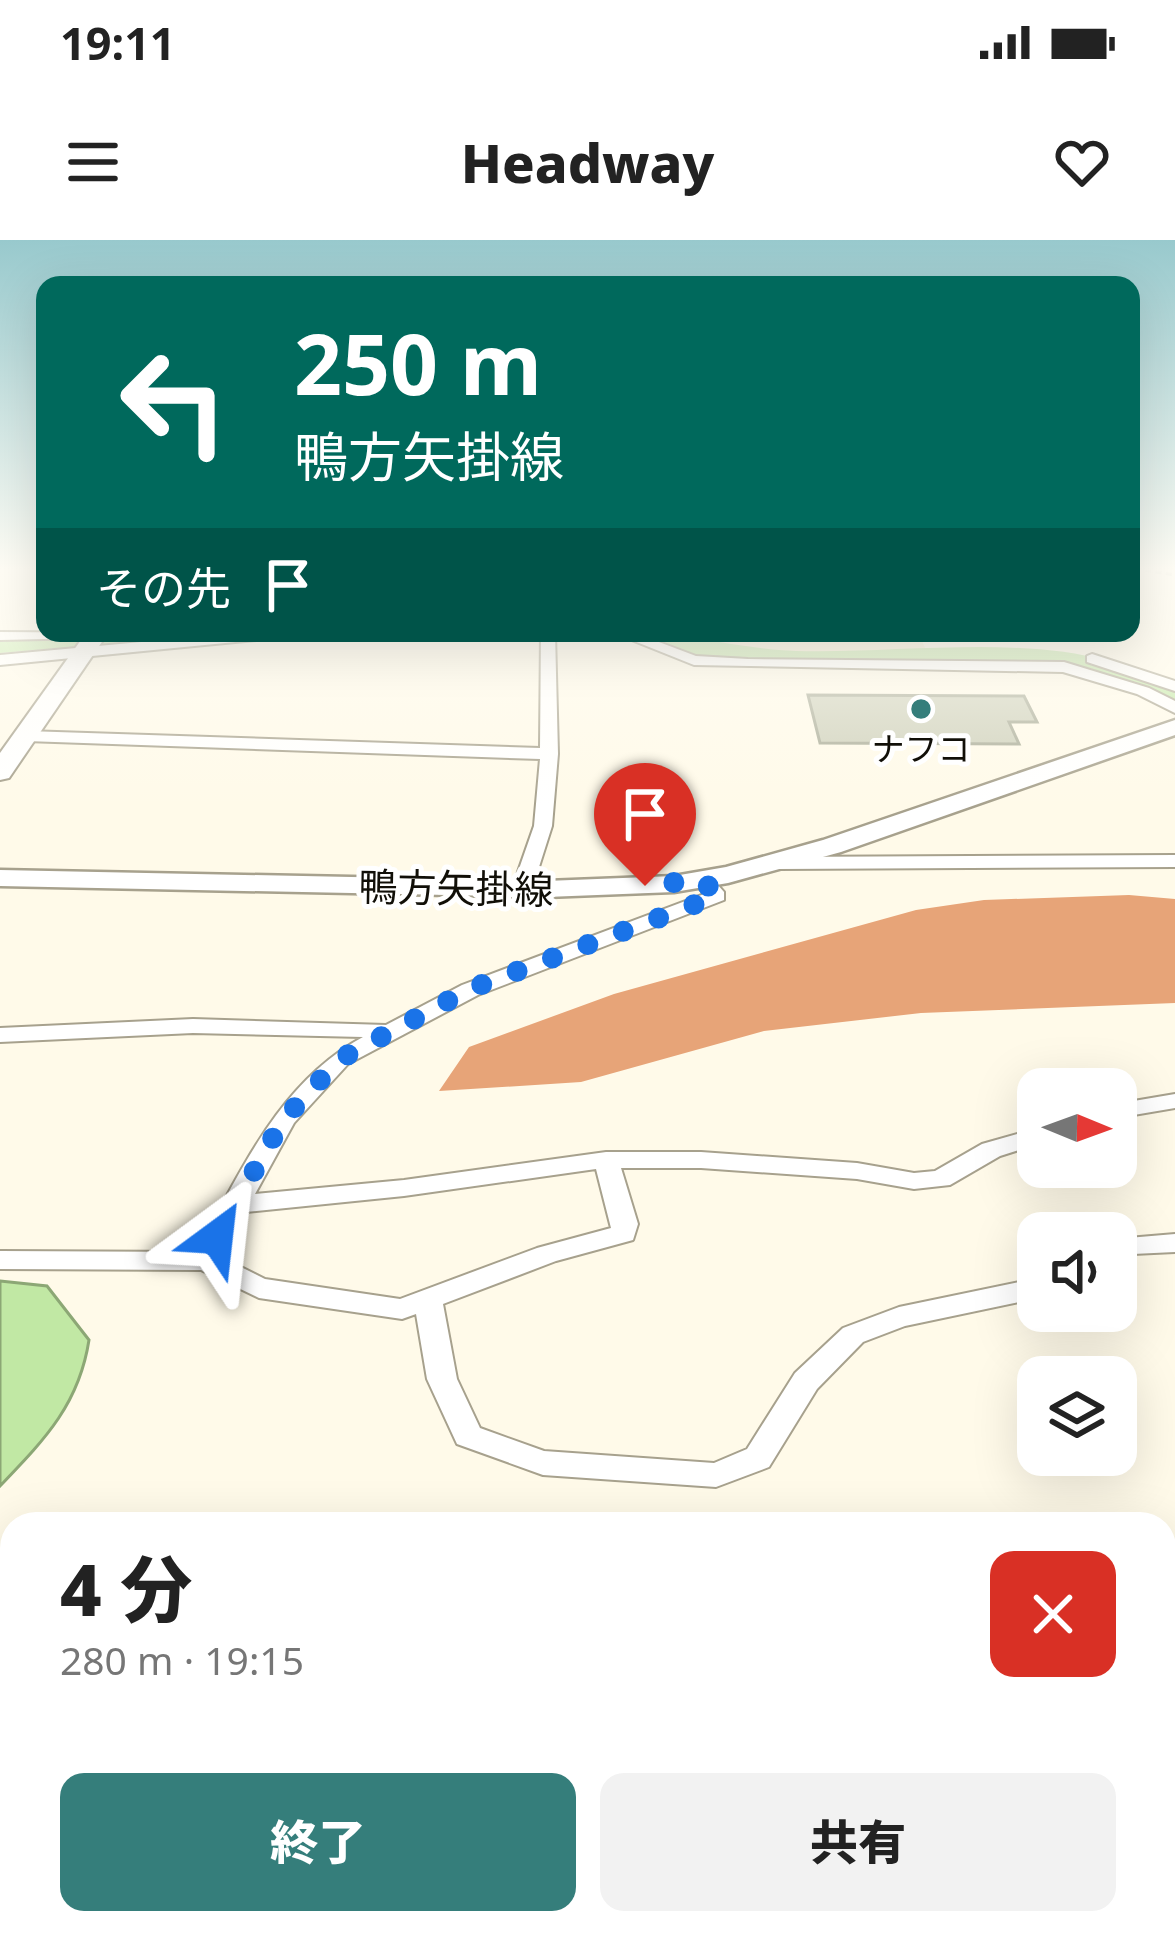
<!DOCTYPE html>
<html lang="ja">
<meta charset="utf-8">
<style>
:root{--surface:#fff;--page:#f2f2f2;--text:#222;--muted:#767676;--accent:#357e7b}
body{margin:0;font-family:"Noto Sans","Noto Sans JP",sans-serif;background:var(--page);color:var(--text);height:100vh;display:flex;flex-direction:column;font-size:45px;white-space:nowrap}
*{box-sizing:border-box;margin:0}
p{font-size:39px;color:var(--muted)}
.icon{flex:none;width:66px;height:66px;fill:none;stroke:currentColor;stroke-width:2;stroke-linecap:round;stroke-linejoin:round}
.map{position:relative;flex:1;overflow:hidden}
.drawer{position:absolute;left:0px;top:1272px;width:1176px;height:423px;display:flex;flex-direction:column;background:var(--surface);border-radius:36px 36px 0 0;box-shadow:0 12px 48px #0002}
.drawer>*{flex:none}
.banner{position:absolute;left:36px;top:36px;width:1104px;height:366px;border-radius:24px;box-shadow:0 12px 48px #0002;background:#00695c;color:#fff;overflow:hidden}
.needle{width:78px;rotate:91deg}
.fabs{position:absolute;left:1017px;top:828px;display:grid;gap:24px}
.fabs a{display:grid;place-items:center;width:120px;height:120px;border-radius:24px;background:var(--surface);box-shadow:0 12px 48px #0002;font-size:60px}
.pin{position:absolute;display:grid;place-items:center;width:102px;height:102px;color:#fff;margin:-123px -51px;border-radius:50% 50% 50% 0;rotate:-45deg;box-shadow:0 0 12px #0007}
.pin .icon{rotate:45deg}
.me{position:absolute;width:132px;margin:-66px;rotate:30deg;stroke-linejoin:round;filter:drop-shadow(0 0 9px #0008)}
.turn{display:flex;align-items:center;gap:42px;height:252px;padding:0 60px;font-size:54px}
.turn .icon{width:156px;height:156px;stroke-width:2.5}
.turn b{display:block;font-size:84px;line-height:102px}
.then{display:flex;align-items:center;height:114px;padding:0 60px;background:#0003;gap:24px;font-size:45px}
.round{display:grid;place-items:center;flex:none;width:126px;height:126px;border-radius:24px;background:var(--page)}
.headline{display:flex;align-items:center;justify-content:space-between;height:204px;padding:0 60px}
h1{font-size:72px;font-weight:800;line-height:90px}
.action{display:flex;gap:24px;margin-top:auto;padding:24px 60px}
.action a{flex:1;height:138px;border-radius:24px;background:var(--accent);color:#fff;font-size:48px;font-weight:800;line-height:138px;text-align:center}
.action a+a{background:var(--page);color:var(--text)}
.status{display:flex;justify-content:space-between;align-items:center;height:84px;padding:0 60px;background:var(--surface);direction:ltr}
.status svg{height:33px;fill:currentColor}
header{display:flex;justify-content:space-between;align-items:center;height:156px;padding:0 60px;background:var(--surface);font-size:54px;font-weight:800}
.map>svg:first-child{display:block}
</style>
<div class="status"><b>19:11</b><svg viewBox="0 0 49 12"><path d="M0 12V9h3v3zM5 12V6h3v6zM10 12V3h3v9zM15 12V0h3v12zM26 1h20v11H26zM47 4h2v5h-2z"/></svg></div>
<header><svg class="icon" aria-label="menu" viewBox="0 0 24 24"><path d="M4 6h16M4 12h16M4 18h16"/></svg>Headway<svg class="icon" aria-label="heart" viewBox="0 0 24 24"><path d="M12 20l-8-8c-3-5 5-10 8-4 3-6 11-1 8 4z"/></svg></header>
<div class="map">
<svg width="1175" height="1693" viewBox="0 0 1175 1693">
<rect width="100%" height="100%" fill="#fffae9"/>
<path fill="#faf1d5" d="M649 393H919L927 413H712Z"/>
<path fill="#e7a478" d="M1129 655 1175 659V763L921 773 764 791 581 842 439 851 469 807 614 754 916 670 984 660Z"/>
<path fill="#c1e8a4" stroke="#8ca775" stroke-width="3" d="M0 1041 47 1046 89 1100C79 1165 44 1200 0 1246Z"/>
<g fill="none" stroke-linecap="round" stroke-linejoin="round">
<g fill="#c1e8a4" fill-rule="evenodd">
<path d="M150 393H216L204 400 116 412 63 408 0 413V399Z"/>
<path d="M633 393C688 393 741 409 796 411 890 414 1018 395 1107 421 1130 428 1153 439 1175 449V466L1094 434 1058 428C976 423 685 441 633 393Z"/>
</g>
</g>
<path fill="#cfd1bc" stroke="#abad99" stroke-width="3" d="M808 455 1024 456 1037 482H1009L1019 504 820 503Z"/>
<g fill="none" stroke-linecap="round" stroke-linejoin="round">
<defs>
<g id="street">
<path d="M0 392 142 393 135 397 0 400Z"/>
<path d="M239 393H294L287 397 0 425V415Z"/>
<path d="M541 393H555L558 514 552 586 532 649 522 655 512 649 534 586 540 519 26 501 18 496 26 491 540 508Z"/>
<path d="M614 393H635L696 416 748 419 1064 422 1149 448 1175 461V473L1137 454 1063 432 694 425Z"/>
<path d="M1092 414 1175 441V451L1087 422V416Z"/>
<path d="M1175 615V627L778 629 768 623 778 617Z"/>
<path d="M702 633 709 635 724 652V660L478 755 348 824 294 883 255 954 404 940 606 912H701L857 923 914 933 935 931 982 904 1038 888V904L1000 916 950 945 914 949 857 939 701 928H621L638 984 633 1000 556 1021 443 1064 457 1139 480 1188 544 1211 714 1223 747 1209 795 1133 843 1088 899 1067 1038 1038V1058L905 1086 863 1102 817 1149 769 1227 716 1247 543 1235 457 1204 427 1139 416 1074 402 1079 259 1058 201 1030 0 1029V1011L196 1012C241 932 279 842 363 797L193 793 0 802V788L193 779 386 785 462 745 704 654 692 639ZM596 929 611 988 537 1008 400 1059 265 1039 221 1017 246 972 404 956Z"/>
<path d="M1175 854V868L1116 878V864Z"/>
<path d="M1175 994V1012L1133 1014 1116 1022V999Z"/>
<path d="M0 1351 12 1355V1385L0 1380Z"/>
<path d="M12 1511V1555L0 1550V1515Z"/>
<path d="M12 1580V1642L0 1647V1585Z"/>
<path d="M192 1683H232L229 1693H189Z"/>
<path d="M542 1683H587L591 1693H546Z"/>
</g>
<path id="secondary" d="M1175 480V495L841 612 728 643 674 652 546 657 0 646V630L546 641 674 636 726 627 823 600Z"/>
<path id="primary" d="M86 393H108L9 538 0 540V513Z"/>
</defs>
<use href="#street" stroke="#a7a18d" stroke-width="4"/>
<use href="#secondary" stroke="#a7a18d" stroke-width="5"/>
<use href="#primary" stroke="#a7a18d" stroke-width="4"/>
<path stroke="#969285" stroke-width="3" stroke-dasharray="6 4.5" stroke-linecap="butt" d="M1145 330 1175 335"/>
<use href="#street" fill="#fff" fill-rule="evenodd"/>
<use href="#secondary" fill="#fff" fill-rule="evenodd"/>
<use href="#primary" fill="#fff" fill-rule="evenodd"/>
</g>
<linearGradient id="sky" x2="0" y2="1"><stop stop-color="#98c9cd"/><stop offset="0.58" stop-color="#fffdf5"/><stop offset="1" stop-color="#fffdf5" stop-opacity="0"/></linearGradient>
<rect width="1175" height="567" fill="url(#sky)"/>
<g fill="none" stroke-linecap="round" stroke-linejoin="round">
<path stroke="#1a73e8" stroke-width="21" stroke-dasharray="0 37.8" d="M217 997 283 880 340 819 470 749 717 656 702 639 645 646"/>
</g>
<circle fill="#357e7b" stroke="#fff" stroke-width="4.5" cx="921" cy="469" r="12"/>
<g text-anchor="middle" dominant-baseline="central" stroke-width="10" stroke-linejoin="round" paint-order="stroke">
<g font-size="33" fill="#110f08" stroke="#fff">
<text x="921" y="508">ナフコ</text>
</g>
<g font-size="39" fill="#110f08" stroke="#fff">
<text transform="translate(456 647) rotate(1)">鴨方矢掛線</text>
</g>
</g>
</svg>
<div class="fabs">
<a><svg class="needle" viewBox="-14 -14 28 28"><path d="M0-13l5 13h-10z" fill="#e53935"/><path d="M0 13l5-13h-10z" fill="#767676"/></svg></a>
<a><svg class="icon" aria-label="sound" viewBox="0 0 24 24"><path d="M4 9h4l5-4v14l-5-4H4zM17 9q2 3 0 6"/></svg></a>
<a><svg class="icon" aria-label="layers" viewBox="0 0 24 24"><path d="M12 4l9 5-9 5-9-5zM3 14l9 5 9-5"/></svg></a>
</div>
<div class="pin" style="left:645px;top:646px;background:#d93025"><svg class="icon" aria-label="arrive" viewBox="0 0 24 24"><path d="M6 21V4h12l-3 4 3 4H6"/></svg></div>
<svg class="me" style="left:217px;top:997px" viewBox="-20 -20 40 40"><path d="M0-17L14 15 0 8-14 15z" fill="#1a73e8" stroke="#fff" stroke-width="4"/></svg>
<div class="banner">
<div class="turn"><svg class="icon" aria-label="left" viewBox="0 0 24 24"><path d="M17 20v-9H6M10 6l-5 5 5 5"/></svg><div><b>250 m</b>鴨方矢掛線</div></div>
<div class="then">その先<svg class="icon" aria-label="arrive" viewBox="0 0 24 24"><path d="M6 21V4h12l-3 4 3 4H6"/></svg></div>
</div>
<section class="drawer">
<div class="headline"><div><h1>4 分</h1><p>280 m · 19:15</p></div><a class="round" style="background:#d93025;color:#fff"><svg class="icon" aria-label="close" viewBox="0 0 24 24"><path d="M6 6l12 12M18 6L6 18"/></svg></a></div>
<div class="action"><a>終了</a><a>共有</a></div>
</section>
</div>
